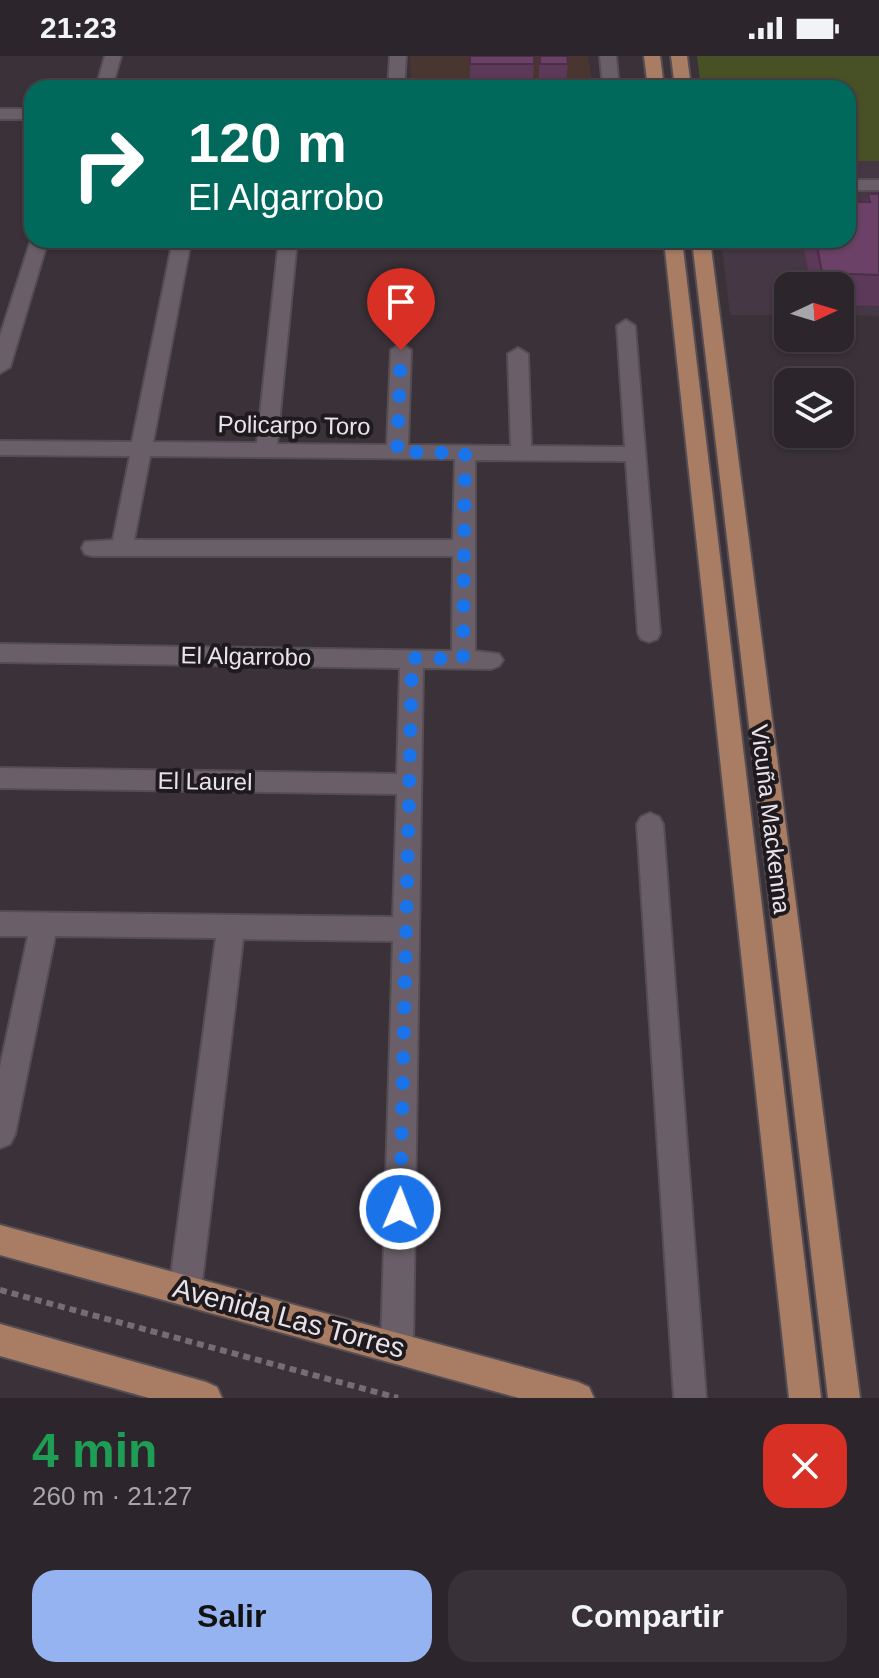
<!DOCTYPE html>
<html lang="es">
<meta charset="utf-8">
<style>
:root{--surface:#2c252b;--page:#383137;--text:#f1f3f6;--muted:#a6a5a9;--line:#484247;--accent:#95b2f1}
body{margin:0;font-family:Arial,sans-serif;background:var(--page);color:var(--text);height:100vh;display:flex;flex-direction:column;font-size:30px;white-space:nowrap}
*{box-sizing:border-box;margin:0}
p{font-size:26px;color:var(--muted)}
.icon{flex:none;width:44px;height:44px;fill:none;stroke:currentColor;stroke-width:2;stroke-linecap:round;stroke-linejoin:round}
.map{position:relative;height:1342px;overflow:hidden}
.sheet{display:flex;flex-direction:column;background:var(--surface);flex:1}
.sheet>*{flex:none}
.hud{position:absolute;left:24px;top:24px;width:832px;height:168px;border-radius:24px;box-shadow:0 2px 6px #0004,0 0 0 2px var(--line);background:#00695c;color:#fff;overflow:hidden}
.needle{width:52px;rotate:86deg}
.tools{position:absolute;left:774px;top:216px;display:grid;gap:16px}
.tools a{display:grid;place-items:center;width:80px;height:80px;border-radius:16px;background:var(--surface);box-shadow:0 2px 6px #0004,0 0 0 2px var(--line);font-size:40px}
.pin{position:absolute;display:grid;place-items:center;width:68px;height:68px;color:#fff;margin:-82px -34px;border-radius:50% 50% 50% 0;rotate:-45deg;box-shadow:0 0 8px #0007}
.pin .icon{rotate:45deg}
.me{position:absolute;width:88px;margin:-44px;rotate:1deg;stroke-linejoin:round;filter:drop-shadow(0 0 6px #0008)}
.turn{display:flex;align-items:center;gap:28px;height:168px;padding:0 32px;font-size:36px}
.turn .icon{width:104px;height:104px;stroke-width:2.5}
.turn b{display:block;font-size:56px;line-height:68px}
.round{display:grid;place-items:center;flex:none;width:84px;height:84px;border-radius:24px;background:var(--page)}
.summary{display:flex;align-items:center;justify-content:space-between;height:136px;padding:0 32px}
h1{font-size:48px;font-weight:700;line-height:60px;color:#1e9e55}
.action{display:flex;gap:16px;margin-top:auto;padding:16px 32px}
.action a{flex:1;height:92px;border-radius:24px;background:var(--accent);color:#111;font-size:32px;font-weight:700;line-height:92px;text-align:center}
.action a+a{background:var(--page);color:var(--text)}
.status{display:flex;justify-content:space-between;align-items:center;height:56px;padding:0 40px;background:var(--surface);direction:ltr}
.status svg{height:22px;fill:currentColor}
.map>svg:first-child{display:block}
</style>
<div class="status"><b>21:23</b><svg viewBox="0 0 49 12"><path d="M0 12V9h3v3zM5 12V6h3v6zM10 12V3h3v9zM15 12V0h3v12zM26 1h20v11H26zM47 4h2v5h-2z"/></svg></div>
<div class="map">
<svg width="879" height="1342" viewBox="0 0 879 1342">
<rect width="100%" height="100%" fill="#3a3139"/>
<path fill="#453744" d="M848 105H879V260L840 259V230H788V259H730L721 184H848Z"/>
<path fill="#4a3630" d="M410 0H588L593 31 481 29 480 32H411Z"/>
<path fill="#485126" d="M697 0H879V105H848V32H701Z"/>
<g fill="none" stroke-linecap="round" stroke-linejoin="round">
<defs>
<g id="minor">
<path d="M105 0H121L112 32H96Z"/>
<path d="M390 0H406L404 32H388Z"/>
<path d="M600 0H616L619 32H603Z"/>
<rect x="0" y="53" width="32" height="10"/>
<rect x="848" y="124" width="31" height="10"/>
<path d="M32 181V184H48L10 311 0 317V280Z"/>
<path d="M173 184H191L153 386 257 387 279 184H297L277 388 387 389 391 294 401 288 411 294 408 389 511 390 508 298 518 292 528 298 531 390 625 391 617 270 626 264 635 270 660 577 657 583 649 586 641 583 638 577 626 405 475 404V595L499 598 503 604 499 610 491 613 423 612 413 1291 408 1302 397 1307 386 1302 381 1291 393 885 243 883 201 1234 196 1245 185 1250 174 1245 169 1234 216 882 55 880 15 1078 10 1088 0 1092V1011L28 880H0V856L393 861 397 738 0 732V712L397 718 400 612 0 606V588L452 595 453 500H93L85 498 82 492 85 486 113 484 130 400 0 399V385L132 386ZM150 400 455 403 453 484H134Z"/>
<path d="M650 757 659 761 663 768 706 1342H674L637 768 641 761Z"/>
</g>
<g id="major">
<path d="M644 0H660L664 32H648Z"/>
<path d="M671 0H687L691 32H675Z"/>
<path d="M664 184H682L821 1342H789Z"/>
<path d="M692 184H710L860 1342H828Z"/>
<path d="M0 1169 578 1326 589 1331 594 1342H519L0 1199Z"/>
<path d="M0 1268 206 1326 217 1331 222 1342H149L0 1300Z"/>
</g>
</defs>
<use href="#minor" stroke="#554d54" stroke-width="4"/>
<use href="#major" stroke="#554d54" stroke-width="4"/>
<path stroke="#756d74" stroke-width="6" stroke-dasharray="7 5" stroke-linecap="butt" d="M0 1234 398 1342"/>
<use href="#minor" fill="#6a5f68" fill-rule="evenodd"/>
<use href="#major" fill="#a87d64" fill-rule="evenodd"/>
</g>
<g fill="#5c3859">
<path d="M470 0 534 8 533 25H470Z"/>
<path d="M539 0 568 8 566 25H539Z"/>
<path d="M868 138H879V250L840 249V230H811L803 187 804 184H848L866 146Z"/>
</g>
<g fill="#6b4167" stroke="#4b2e48" stroke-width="2">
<rect x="470" y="0" width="64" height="8"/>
<path d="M540 0H567L568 8H540Z"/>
<path d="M868 138H879V219L822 217 816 184H848V146H870Z"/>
</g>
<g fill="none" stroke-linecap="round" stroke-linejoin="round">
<path stroke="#1a73e8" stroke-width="14" stroke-dasharray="0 25.2" d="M400 1153 412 602 463 603 465 397 397 396 401 294"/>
</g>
<g text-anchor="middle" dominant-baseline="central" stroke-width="8" stroke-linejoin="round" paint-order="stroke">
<g font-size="24" fill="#e9e3e9" stroke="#1e1a1e">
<text transform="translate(294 369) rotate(1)">Policarpo Toro</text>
<text transform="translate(246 600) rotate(1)">El Algarrobo</text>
<text transform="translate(205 725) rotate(1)">El Laurel</text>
<text transform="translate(771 763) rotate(83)">Vicuña Mackenna</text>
</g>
<g font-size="28" fill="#e9e3e9" stroke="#1e1a1e">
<text transform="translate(289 1262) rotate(15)">Avenida Las Torres</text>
</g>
</g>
</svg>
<div class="tools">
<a><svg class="needle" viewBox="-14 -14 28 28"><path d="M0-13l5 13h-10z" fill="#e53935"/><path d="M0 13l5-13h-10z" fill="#a6a5a9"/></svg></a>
<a><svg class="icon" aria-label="layers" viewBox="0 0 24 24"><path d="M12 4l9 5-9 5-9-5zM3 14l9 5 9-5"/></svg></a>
</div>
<div class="pin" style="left:401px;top:294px;background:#d93025"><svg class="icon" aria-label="arrive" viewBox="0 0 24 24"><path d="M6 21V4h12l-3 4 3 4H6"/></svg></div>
<svg class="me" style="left:400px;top:1153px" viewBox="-20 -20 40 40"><circle r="17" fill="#1a73e8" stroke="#fff" stroke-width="3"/><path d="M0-11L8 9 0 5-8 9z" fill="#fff"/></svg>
<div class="hud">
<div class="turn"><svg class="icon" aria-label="right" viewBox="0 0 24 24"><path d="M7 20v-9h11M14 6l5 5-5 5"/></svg><div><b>120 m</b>El Algarrobo</div></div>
</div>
</div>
<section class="sheet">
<div class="summary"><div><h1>4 min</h1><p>260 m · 21:27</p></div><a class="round" style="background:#d93025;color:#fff"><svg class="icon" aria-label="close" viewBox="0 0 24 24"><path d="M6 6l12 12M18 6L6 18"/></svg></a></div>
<div class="action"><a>Salir</a><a>Compartir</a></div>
</section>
